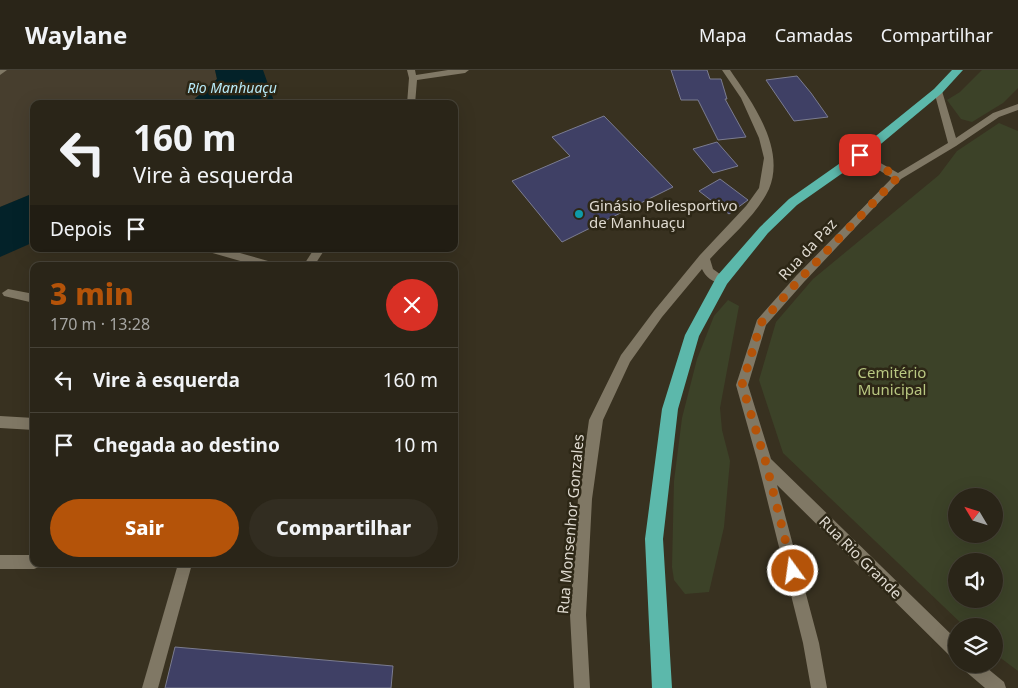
<!DOCTYPE html>
<html lang="pt">
<meta charset="utf-8">
<style>
:root{--surface:#2a2518;--page:#322d21;--text:#f1f3f6;--muted:#a5a5a2;--line:#464237;--accent:#b45309}
body{margin:0;font-family:"Noto Sans",sans-serif;background:var(--page);color:var(--text);height:100vh;display:flex;flex-direction:column;font-size:19px;white-space:nowrap}
*{box-sizing:border-box;margin:0}
p{font-size:16px;color:var(--muted)}
.icon{flex:none;width:28px;height:28px;fill:none;stroke:currentColor;stroke-width:2;stroke-linecap:round;stroke-linejoin:round}
.map{position:relative;flex:1;overflow:hidden}
.panel{position:absolute;left:30px;top:192px;width:428px;height:305px;display:flex;flex-direction:column;background:var(--surface);border-radius:10px;box-shadow:0 5px 20px #0002,0 0 0 1px var(--line)}
.panel>*{flex:none}
.top-card{position:absolute;left:30px;top:30px;width:428px;height:152px;border-radius:10px;box-shadow:0 5px 20px #0002,0 0 0 1px var(--line);background:#2a2518;color:var(--text);overflow:hidden}
.needle{width:32px;rotate:308deg}
.tools{position:absolute;left:948px;top:418px;display:grid;gap:10px}
.tools a{display:grid;place-items:center;width:55px;height:55px;border-radius:50%;background:var(--surface);box-shadow:0 5px 20px #0002,0 0 0 1px var(--line);font-size:25px}
.pin{position:absolute;display:grid;place-items:center;width:42px;height:42px;color:#fff;margin:-21px;border-radius:10px;box-shadow:0 2px 8px #0006}
.me{position:absolute;width:55px;margin:-28px;rotate:346deg;stroke-linejoin:round;filter:drop-shadow(0 0 4px #0008)}
.turn{display:flex;align-items:center;gap:18px;height:105px;padding:0 20px;font-size:22px}
.turn .icon{width:65px;height:65px;stroke-width:2.5}
.turn b{display:block;font-size:35px;line-height:42px}
.then{display:flex;align-items:center;height:48px;padding:0 20px;background:#0003;gap:10px;font-size:19px}
.round{display:grid;place-items:center;flex:none;width:52px;height:52px;border-radius:26px;background:var(--page)}
.summary{display:flex;align-items:center;justify-content:space-between;height:85px;padding:0 20px}
h1{font-size:30px;font-weight:800;line-height:38px;color:var(--accent)}
.cta{display:flex;gap:10px;margin-top:auto;padding:10px 20px}
.cta a{flex:1;height:58px;border-radius:30px;background:var(--accent);color:#fff;font-size:20px;font-weight:800;line-height:58px;text-align:center}
.cta a+a{background:var(--page);color:var(--text)}
ul{padding:0;list-style:none}
li{display:flex;align-items:center;gap:15px;height:65px;padding:0 20px;border-top:1px solid var(--line)}
li div{flex:1}
li b{display:block;font-size:19px}
li em{font-style:normal}
header{display:flex;align-items:center;gap:30px;box-sizing:border-box;height:70px;padding:0 25px;background:var(--surface);border-bottom:1px solid var(--line)}
header strong{font-size:24px}
nav{display:flex;gap:28px;margin-inline-start:auto;font-size:18px}
.map>svg:first-child{display:block}
</style>
<header>
<strong>Waylane</strong>
<nav><a>Mapa</a><a>Camadas</a><a>Compartilhar</a></nav>
</header>
<div class="map">
<svg width="1018" height="618" viewBox="0 0 1018 618">
<rect width="100%" height="100%" fill="#383120"/>
<path fill="#473e2e" d="M0 0H215L217 9 189 34H34V123L0 137Z"/>
<g fill="#3c4228" fill-rule="evenodd">
<path d="M982 0H1018V18L1003 33 972 52 961 49 947 30 960 22Z"/>
<path d="M999 53 1018 61V601L994 583V556H964L783 383 759 310 776 252 813 209 939 105 957 81ZM994 426V464H956V426ZM956 491H994V529H956Z"/>
<path d="M728 230 739 236 720 338 722 360 730 391 724 457 709 522 685 524 674 510 672 497 674 411 682 348 697 289 714 246Z"/>
</g>
<g fill="#032229">
<path d="M215 0H263L275 34H189L217 9Z"/>
<path d="M34 123V172L0 187V137Z"/>
</g>
<g fill="#3f4065" stroke="#7b7c90">
<path d="M671 0H707L710 9H721L727 29H725L746 67 718 70 698 30H681Z"/>
<path d="M797 6 811 23 828 47 794 51 766 10Z"/>
<path d="M604 46 673 117 562 172 512 111 570 86 552 67Z"/>
<path d="M717 72 738 96 713 103 693 79Z"/>
<path d="M720 109 748 130 729 144 699 121Z"/>
<path d="M175 577 393 596 391 618H165Z"/>
</g>
<g fill="none" stroke-linecap="round" stroke-linejoin="round">
<g fill="#807865" fill-rule="evenodd">
<path d="M0 0H7L0 5Z"/>
<path d="M407 0H415L416 5 448 0H469L465 3 417 10 415 34H407L409 8Z"/>
<path d="M722 0H730C752 32 786 78 769 119 757 145 729 168 710 189L713 199 728 210 726 213C717 216 705 207 702 199L662 247 630 292 603 350 592 429 586 545 590 618H574L570 545 578 429 589 350 621 285 654 241 700 185 746 136 759 118 764 88 759 68 741 28Z"/>
<path d="M938 18 942 21 956 68 993 43 1018 34V40L999 47 956 76 901 109 804 212 766 255 748 315 771 389 956 569V588L950 586 777 415 819 573 827 618H811L803 573 758 393 736 315 757 250 796 206 892 108 857 87V83H863L898 103 948 73 934 21Z"/>
<path d="M208 179H226L275 193 277 196H258L209 182Z"/>
<path d="M314 179H325L314 196H303Z"/>
<path d="M8 219 34 224V233L4 226 2 223Z"/>
<path d="M0 346 34 348V360L0 358Z"/>
<path d="M0 485H34V494H41L39 497 34 499H0Z"/>
<path d="M178 494H192L158 618H142Z"/>
<path d="M962 594H982L1004 612 1006 618H985L964 600Z"/>
</g>
<path fill="#5cb8ab" fill-rule="evenodd" d="M952 0H963L942 23 864 88 797 135 768 163 727 214 699 266 678 339 663 469 672 618H652L645 469 662 339 685 265 717 206 760 157 789 129 856 82 934 19Z"/>
</g>
<g fill="none" stroke-linecap="round" stroke-linejoin="round">
<path stroke="#b45309" stroke-width="9" stroke-dasharray="0 16.2" d="M793 501 766 393 742 315 761 253 800 209 898 107 860 85"/>
</g>
<circle fill="#0f9aa8" stroke="#2d2716" stroke-width="2" cx="579" cy="144" r="5"/>
<g text-anchor="middle" dominant-baseline="central" stroke-width="5" stroke-linejoin="round" paint-order="stroke">
<g font-size="14" font-style="italic" fill="#b8ebf9" stroke="#2d2716">
<text x="232" y="17">Rio Manhuaçu</text>
</g>
<g font-size="15" fill="#dfdad0" stroke="#2d2716" text-anchor="start">
<text x="589" y="135">Ginásio Poliesportivo<tspan x="589" dy="17">de Manhuaçu</tspan></text>
</g>
<g font-size="15" fill="#dfdad0" stroke="#2d2716">
<text transform="translate(807 179) rotate(-47)">Rua da Paz</text>
<text transform="translate(570 454) rotate(-85)">Rua Monsenhor Gonzales</text>
<text transform="translate(861 487) rotate(45)">Rua Rio Grande</text>
</g>
<g font-size="15" fill="#b9c781" stroke="#2d2716">
<text x="892" y="302">Cemitério<tspan x="892" dy="17">Municipal</tspan></text>
</g>
</g>
</svg>
<div class="tools">
<a><svg class="needle" viewBox="-14 -14 28 28"><path d="M0-13l5 13h-10z" fill="#e53935"/><path d="M0 13l5-13h-10z" fill="#a5a5a2"/></svg></a>
<a><svg class="icon" aria-label="sound" viewBox="0 0 24 24"><path d="M4 9h4l5-4v14l-5-4H4zM17 9q2 3 0 6"/></svg></a>
<a><svg class="icon" aria-label="layers" viewBox="0 0 24 24"><path d="M12 4l9 5-9 5-9-5zM3 14l9 5 9-5"/></svg></a>
</div>
<div class="pin" style="left:860px;top:85px;background:#d93025"><svg class="icon" aria-label="arrive" viewBox="0 0 24 24"><path d="M6 21V4h12l-3 4 3 4H6"/></svg></div>
<svg class="me" style="left:793px;top:501px" viewBox="-20 -20 40 40"><circle r="17" fill="#b45309" stroke="#fff" stroke-width="3"/><path d="M0-11L8 9 0 5-8 9z" fill="#fff"/></svg>
<div class="top-card">
<div class="turn"><svg class="icon" aria-label="left" viewBox="0 0 24 24"><path d="M17 20v-9H6M10 6l-5 5 5 5"/></svg><div><b>160 m</b>Vire à esquerda</div></div>
<div class="then">Depois<svg class="icon" aria-label="arrive" viewBox="0 0 24 24"><path d="M6 21V4h12l-3 4 3 4H6"/></svg></div>
</div>
<section class="panel">
<div class="summary"><div><h1>3 min</h1><p>170 m · 13:28</p></div><a class="round" style="background:#d93025;color:#fff"><svg class="icon" aria-label="close" viewBox="0 0 24 24"><path d="M6 6l12 12M18 6L6 18"/></svg></a></div>
<ul>
<li><svg class="icon" aria-label="left" viewBox="0 0 24 24"><path d="M17 20v-9H6M10 6l-5 5 5 5"/></svg><div><b>Vire à esquerda</b></div><em>160 m</em></li>
<li><svg class="icon" aria-label="arrive" viewBox="0 0 24 24"><path d="M6 21V4h12l-3 4 3 4H6"/></svg><div><b>Chegada ao destino</b></div><em>10 m</em></li>
</ul>
<div class="cta"><a>Sair</a><a>Compartilhar</a></div>
</section>
</div>
